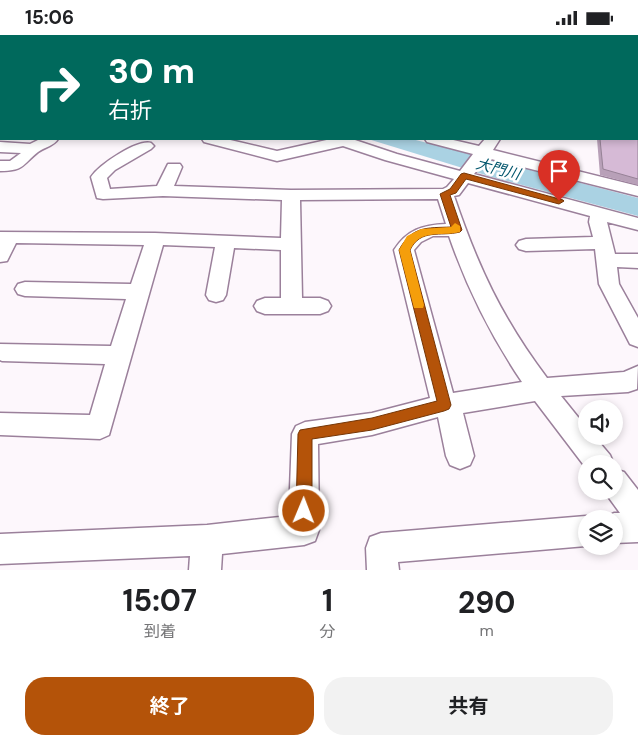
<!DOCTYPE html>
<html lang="ja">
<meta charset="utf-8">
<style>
:root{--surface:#fff;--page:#f2f2f2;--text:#202124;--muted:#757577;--accent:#b45309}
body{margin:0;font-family:"DM Sans","Noto Sans JP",sans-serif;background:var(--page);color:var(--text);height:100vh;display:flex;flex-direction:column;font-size:19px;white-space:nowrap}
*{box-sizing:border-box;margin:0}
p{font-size:16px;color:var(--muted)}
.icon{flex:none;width:28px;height:28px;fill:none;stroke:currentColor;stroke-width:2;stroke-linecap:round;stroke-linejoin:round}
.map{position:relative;height:535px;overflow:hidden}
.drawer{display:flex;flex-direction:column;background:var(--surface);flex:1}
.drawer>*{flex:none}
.top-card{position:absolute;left:0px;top:0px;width:639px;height:105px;box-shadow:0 2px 8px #0003;background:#00695c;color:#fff;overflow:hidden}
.tools{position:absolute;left:578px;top:365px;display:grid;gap:10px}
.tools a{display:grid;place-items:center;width:45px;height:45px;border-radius:50%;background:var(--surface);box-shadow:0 2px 8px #0003;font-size:25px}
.pin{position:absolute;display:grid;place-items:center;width:42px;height:42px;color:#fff;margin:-51px -21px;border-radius:50% 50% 50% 0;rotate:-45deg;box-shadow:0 0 5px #0007}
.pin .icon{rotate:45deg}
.me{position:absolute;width:55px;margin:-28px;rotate:1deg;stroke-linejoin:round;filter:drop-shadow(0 0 4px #0008)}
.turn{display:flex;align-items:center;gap:18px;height:105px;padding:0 25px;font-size:22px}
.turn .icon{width:65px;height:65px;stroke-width:2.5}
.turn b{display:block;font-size:35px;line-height:42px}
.eta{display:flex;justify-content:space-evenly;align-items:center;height:85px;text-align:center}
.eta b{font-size:30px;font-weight:700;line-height:35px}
.primary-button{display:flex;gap:10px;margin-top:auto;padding:10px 25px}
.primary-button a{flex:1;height:58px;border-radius:20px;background:var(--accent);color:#fff;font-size:20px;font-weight:700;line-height:58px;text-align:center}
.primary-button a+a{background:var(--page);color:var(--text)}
.status{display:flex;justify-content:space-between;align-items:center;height:35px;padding:0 25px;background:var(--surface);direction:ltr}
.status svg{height:14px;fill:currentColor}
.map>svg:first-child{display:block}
</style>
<div class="status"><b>15:06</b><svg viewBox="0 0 49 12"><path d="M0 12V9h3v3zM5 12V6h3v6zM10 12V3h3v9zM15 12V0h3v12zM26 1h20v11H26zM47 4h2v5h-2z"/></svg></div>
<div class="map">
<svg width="638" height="535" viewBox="0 0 638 535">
<rect width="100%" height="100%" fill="#fdf7fc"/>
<path fill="#aad2e3" d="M368 104H412L638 163V181L492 142Z"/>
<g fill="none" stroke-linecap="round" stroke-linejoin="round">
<defs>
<g id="minor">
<rect x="128" y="0" width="11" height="1"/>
<rect x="166" y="0" width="11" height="1"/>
<rect x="207" y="0" width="11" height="1"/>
<rect x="453" y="0" width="21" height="1"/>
<rect x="568" y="0" width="11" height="1"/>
<rect x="0" y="48" width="1" height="8"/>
<rect x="0" y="72" width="1" height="8"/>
<rect x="0" y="91" width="1" height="8"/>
<path d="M40 104H58C54 111 45 112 38 117 22 130 24 136 0 136V126H10L21 118 0 117V107L30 109Z"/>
<path d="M202 104H226L277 116 331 104H352L397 119 460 136 473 119 427 107 425 104H449L479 111 485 104H500L493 115 638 151V161L487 123 474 139 638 183V195L607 187 615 219H638V233L617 232 619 249 638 283V312L630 309 599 249 595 214 526 216 519 214 516 210 519 206 526 204 593 202 589 187 590 181 468 148 459 160 454 161C478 232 502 283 547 343L624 337 638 331 637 354 628 357 561 361 586 392V401H594L610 420 614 429H586V433L535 366 463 378 474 421 470 430 460 434 450 430 446 421 438 382 372 400 318 409 319 495 315 506 304 510 222 519 221 535H189L190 521 0 529V499L207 490 289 481 292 399 296 391 305 387 372 378 430 363 394 215C407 195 422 190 446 189L438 164 300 165 302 263H320L328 266 331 271 328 276 320 279H265L257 276 254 271 257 266 265 263H281V215L234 213 226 260 223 265 216 267 209 265 206 260 215 212 163 210 109 400 100 404 0 400V378L90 380 105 329 2 326 0 325V309L111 311 126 264 25 261 18 259 15 254 18 249 25 247 131 249 144 210 16 208 7 226 0 227V197L155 198 281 203 282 165 163 161 103 164 97 163 91 142C99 130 137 104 151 108L154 111 151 114 115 135 107 143 110 154 157 151 168 129H180L182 132 174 151 291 155 443 154 447 152 454 144 385 125 343 111 277 126 204 107ZM433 201H449C467 253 491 301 522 347L453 358 414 215 421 207Z"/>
<path d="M614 434 624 437 638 455V507L614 508V484H603L614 478H620L604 456H614Z"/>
<path d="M586 481 593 484H586V511L398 527 399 535H367L366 513 370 502 381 498Z"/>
</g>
</defs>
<use href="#minor" stroke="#9b809b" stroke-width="3"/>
<use href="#minor" fill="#fff" fill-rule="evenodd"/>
</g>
<path fill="#b8a0b8" d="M638 94V150L600 140 597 104H638Z"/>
<path fill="#d6bad6" stroke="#968296" d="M638 94V144L603 134 600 104H638Z"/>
<path fill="#b45309" stroke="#753606" d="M464 138 563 165 564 166 559 169 466 144 456 158 450 160 462 195 460 197C440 202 421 193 410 215L451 370 449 374 444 376 372 395 312 404V476L310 481 304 483 298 481 296 476 298 399 300 395 372 383 437 366 399 215C412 191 426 193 451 192L440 159 450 154 461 139Z"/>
<path fill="#f59e0b" d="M455 188 460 191V197C440 202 421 193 410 215L424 270 423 273H414L399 215 407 201 421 194 451 192Z"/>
<g text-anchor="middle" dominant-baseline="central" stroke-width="5" stroke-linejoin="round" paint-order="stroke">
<g font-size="15" font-style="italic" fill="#00556c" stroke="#fff">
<text transform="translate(498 134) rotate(15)">大門川</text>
</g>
</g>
</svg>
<div class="tools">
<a><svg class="icon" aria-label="sound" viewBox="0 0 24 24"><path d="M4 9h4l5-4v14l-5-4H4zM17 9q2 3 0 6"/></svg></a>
<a><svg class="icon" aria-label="search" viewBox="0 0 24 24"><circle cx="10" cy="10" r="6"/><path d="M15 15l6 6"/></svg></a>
<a><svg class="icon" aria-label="layers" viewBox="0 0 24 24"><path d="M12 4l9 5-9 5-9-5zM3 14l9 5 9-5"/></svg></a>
</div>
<div class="pin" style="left:559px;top:166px;background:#d93025"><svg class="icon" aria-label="arrive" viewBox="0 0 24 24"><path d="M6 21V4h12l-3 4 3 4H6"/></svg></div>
<svg class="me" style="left:304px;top:476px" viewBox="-20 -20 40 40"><circle r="17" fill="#b45309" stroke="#fff" stroke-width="3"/><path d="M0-11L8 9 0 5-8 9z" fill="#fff"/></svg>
<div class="top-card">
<div class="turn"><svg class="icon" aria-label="right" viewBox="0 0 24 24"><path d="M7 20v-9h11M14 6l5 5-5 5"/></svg><div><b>30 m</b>右折</div></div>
</div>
</div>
<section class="drawer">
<div class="eta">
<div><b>15:07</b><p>到着</p></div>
<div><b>1</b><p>分</p></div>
<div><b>290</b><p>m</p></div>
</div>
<div class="primary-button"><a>終了</a><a>共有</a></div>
</section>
